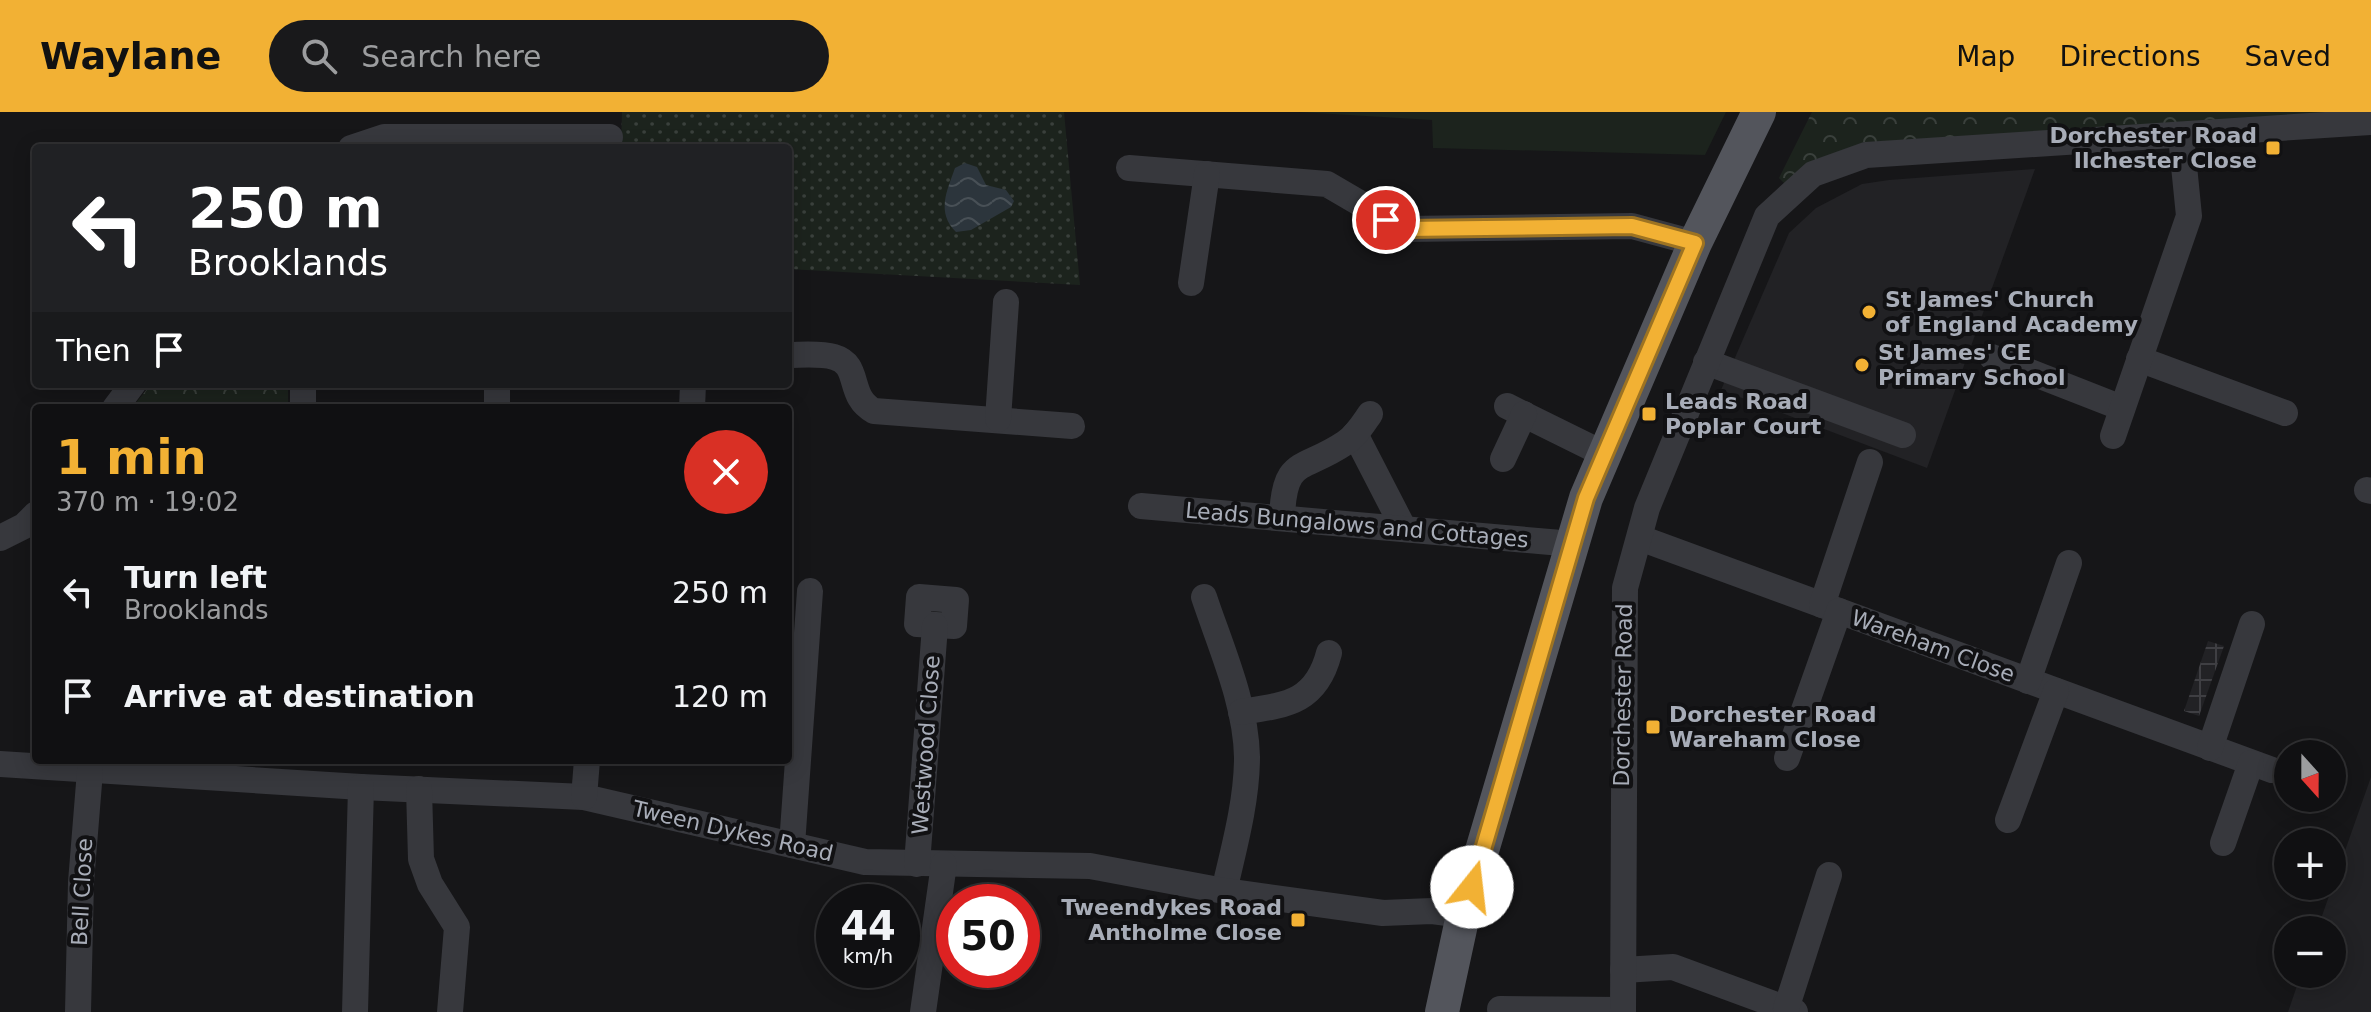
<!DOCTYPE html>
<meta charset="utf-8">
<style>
:root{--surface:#101012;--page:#19191b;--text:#f1f3f6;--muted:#9c9d9f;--line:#303032;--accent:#f2b134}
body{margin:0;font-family:"DejaVu Sans",sans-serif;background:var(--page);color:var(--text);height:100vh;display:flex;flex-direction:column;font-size:30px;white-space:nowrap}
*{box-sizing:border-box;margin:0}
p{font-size:26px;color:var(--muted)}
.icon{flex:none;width:44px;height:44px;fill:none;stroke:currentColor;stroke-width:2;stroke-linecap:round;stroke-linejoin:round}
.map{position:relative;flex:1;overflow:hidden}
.panel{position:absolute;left:32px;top:292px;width:760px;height:360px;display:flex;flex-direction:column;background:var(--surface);border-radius:8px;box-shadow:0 4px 20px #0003,0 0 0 2px var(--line)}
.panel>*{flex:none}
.banner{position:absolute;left:32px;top:32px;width:760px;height:244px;border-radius:8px;box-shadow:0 4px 20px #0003,0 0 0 2px var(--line);background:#202124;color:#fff;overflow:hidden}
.needle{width:52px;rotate:159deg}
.tools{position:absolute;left:2274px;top:628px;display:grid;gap:16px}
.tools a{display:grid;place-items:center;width:72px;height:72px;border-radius:50%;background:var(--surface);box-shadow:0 4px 20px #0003,0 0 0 2px var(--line);font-size:40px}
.speed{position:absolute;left:816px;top:772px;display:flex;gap:16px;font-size:40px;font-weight:700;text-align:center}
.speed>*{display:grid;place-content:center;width:104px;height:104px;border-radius:50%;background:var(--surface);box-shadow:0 4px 20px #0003,0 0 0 2px var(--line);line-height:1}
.speed small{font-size:20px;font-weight:400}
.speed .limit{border:12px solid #d22;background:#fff;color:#111}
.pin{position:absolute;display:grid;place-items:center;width:68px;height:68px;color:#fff;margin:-34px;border:4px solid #fff;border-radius:50%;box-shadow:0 2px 8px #0007}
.me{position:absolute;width:88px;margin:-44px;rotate:16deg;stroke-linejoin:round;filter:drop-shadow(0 0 6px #0008)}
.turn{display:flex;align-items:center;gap:28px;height:168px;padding:0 24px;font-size:36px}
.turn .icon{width:104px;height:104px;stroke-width:2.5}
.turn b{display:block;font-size:56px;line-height:68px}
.then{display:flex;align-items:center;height:76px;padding:0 24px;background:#0003;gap:16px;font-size:30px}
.round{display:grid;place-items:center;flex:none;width:84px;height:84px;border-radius:42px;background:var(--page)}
.head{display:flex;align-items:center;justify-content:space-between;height:136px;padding:0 24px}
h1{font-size:48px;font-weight:700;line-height:60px;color:var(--accent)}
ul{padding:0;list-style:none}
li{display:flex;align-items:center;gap:24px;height:104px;padding:0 24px}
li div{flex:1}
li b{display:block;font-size:30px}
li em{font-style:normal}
header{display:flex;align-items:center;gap:48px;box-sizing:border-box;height:112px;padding:0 40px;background:var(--accent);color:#111}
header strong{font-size:38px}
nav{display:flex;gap:44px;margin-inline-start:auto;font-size:28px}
.search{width:560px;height:72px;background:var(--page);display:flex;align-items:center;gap:20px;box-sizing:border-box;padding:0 28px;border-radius:44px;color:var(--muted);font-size:30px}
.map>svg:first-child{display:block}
</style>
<header>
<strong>Waylane</strong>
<div class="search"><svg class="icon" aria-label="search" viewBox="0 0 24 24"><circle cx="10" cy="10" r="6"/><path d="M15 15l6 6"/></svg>Search here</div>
<nav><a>Map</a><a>Directions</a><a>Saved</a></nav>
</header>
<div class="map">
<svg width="2371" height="900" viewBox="0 0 2371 900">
<defs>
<pattern id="industrial-grid" width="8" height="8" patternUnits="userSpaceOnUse" patternTransform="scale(2)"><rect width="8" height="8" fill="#222225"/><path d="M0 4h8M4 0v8" fill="none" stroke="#3f3f43"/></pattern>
<pattern id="grass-dots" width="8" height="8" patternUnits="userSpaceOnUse" patternTransform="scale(2)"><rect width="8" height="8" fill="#1c231d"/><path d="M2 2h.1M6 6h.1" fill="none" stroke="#3a403c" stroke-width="1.8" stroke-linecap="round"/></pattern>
<pattern id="forest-crowns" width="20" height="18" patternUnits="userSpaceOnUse" patternTransform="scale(2)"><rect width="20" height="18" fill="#1c231d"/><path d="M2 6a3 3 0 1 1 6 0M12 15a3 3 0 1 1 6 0" fill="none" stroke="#3a403c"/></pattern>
<pattern id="water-waves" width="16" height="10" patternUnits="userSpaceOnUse" patternTransform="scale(2)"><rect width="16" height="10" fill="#2c353c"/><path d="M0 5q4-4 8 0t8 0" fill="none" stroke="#485056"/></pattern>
</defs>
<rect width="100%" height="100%" fill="#161618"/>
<g fill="#222225">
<path d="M2035 57 1927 356 1721 278 1789 121 1816 96 1862 72 1889 68Z"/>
<path d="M2371 665V900H2288L2301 862H2332V818H2317Z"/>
</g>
<path fill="url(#industrial-grid)" d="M2208 529 2224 534 2199 604 2184 599Z"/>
<path fill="url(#grass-dots)" d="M622 0H1064L1080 173 788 157V36H621Z"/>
<g fill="url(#forest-crowns)">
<path d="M1812 0H2365L1867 34 1785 72 1779 66Z"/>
<path d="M151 272H288V296H132Z"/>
</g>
<path fill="#1c231d" d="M1299 0H1726L1705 43 1433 36 1432 8Z"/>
<path fill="url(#water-waves)" d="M965 51 977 55 986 73 1006 78 1014 89 1011 95 971 118 956 120C936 100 947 79 955 56Z"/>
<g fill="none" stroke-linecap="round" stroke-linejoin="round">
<g stroke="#37383d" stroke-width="26">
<path d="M351 36 384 25H610"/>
<path d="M1129 56 1327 72 1404 117 1632 114 1695 131"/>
<path d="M1191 171 1207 62"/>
<path d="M788 243C802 243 820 241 834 245 862 253 846 284 874 299L1072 314"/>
<path d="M1992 245 2122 296"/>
<path d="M2139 247 2285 301"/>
<path d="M1706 250 1903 323"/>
<path d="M303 272V296"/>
<path d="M1507 294 1604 342"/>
<path d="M115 296 133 272"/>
<path d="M497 296V272"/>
<path d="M692 296 693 272"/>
<path d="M998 307 1006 190"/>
<path d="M1355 322 1404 417"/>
<path d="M2113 324 2189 104 2181 24"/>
<path d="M1503 347 1524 302"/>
<path d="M2367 378 2371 379"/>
<path d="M1141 394 1573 432"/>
<path d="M1282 406C1284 344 1302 360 1345 331 1356 324 1363 312 1370 302"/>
<path d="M0 426 24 414 36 402"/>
<path d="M1640 426 2272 658"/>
<path d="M919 485 956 488 954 514 917 512Z"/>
<path d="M1204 485C1221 536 1246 591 1247 645 1247 689 1234 736 1224 779"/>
<path d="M1822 493 1870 350"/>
<path d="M2028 569 2069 451"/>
<path d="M1241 600C1286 593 1316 591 1329 541"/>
<path d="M2210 636 2252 512"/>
<path d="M1787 646 1839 499"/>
<path d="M0 652 361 675 584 685 865 750 1090 754 1224 779 1383 801 1432 799 1463 803"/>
<path d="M419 677 421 747 430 772 457 815 450 900"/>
<path d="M584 685 587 648"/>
<path d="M2008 708 2056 579"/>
<path d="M2223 731 2251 651"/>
<path d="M792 733 810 479"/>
<path d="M917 752 935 514"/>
<path d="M1623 858 1673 855 1795 900"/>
<path d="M1500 897 1623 898"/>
<path d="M1786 897 1829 763"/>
<path d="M78 900 81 770 90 659"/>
<path d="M355 900 361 675"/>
<path d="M923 900 944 752"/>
<path d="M1623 900 1625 476 1647 396 1767 104 1813 62 1866 43 2371 10"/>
</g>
<path stroke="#53555c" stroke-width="34" d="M1442 900 1463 803 1586 386 1695 131 1759 0"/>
</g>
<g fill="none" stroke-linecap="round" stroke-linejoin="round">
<defs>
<path id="route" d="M1386 108 1404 117 1632 114 1695 131 1586 386 1472 775"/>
</defs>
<use href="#route" stroke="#9d7322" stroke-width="20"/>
<use href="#route" stroke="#f2b134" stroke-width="14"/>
</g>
<g fill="#f2b134" stroke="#111113" stroke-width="3">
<rect x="2265" y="28" width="16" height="16" rx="4"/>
<circle cx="1869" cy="200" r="8"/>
<circle cx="1862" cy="253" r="8"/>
<rect x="1641" y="294" width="16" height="16" rx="4"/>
<rect x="1645" y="607" width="16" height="16" rx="4"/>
<rect x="1290" y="800" width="16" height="16" rx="4"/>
</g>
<g text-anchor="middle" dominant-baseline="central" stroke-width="8" stroke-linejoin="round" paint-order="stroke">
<g font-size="22" font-weight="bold" fill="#a8adb8" stroke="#111113" text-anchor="start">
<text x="2257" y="23" text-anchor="end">Dorchester Road<tspan x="2257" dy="25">Ilchester Close</tspan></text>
<text x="1885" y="187">St James' Church<tspan x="1885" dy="25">of England Academy</tspan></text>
<text x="1878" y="240">St James' CE<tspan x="1878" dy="25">Primary School</tspan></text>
<text x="1665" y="289">Leads Road<tspan x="1665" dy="25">Poplar Court</tspan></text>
<text x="1669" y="602">Dorchester Road<tspan x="1669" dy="25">Wareham Close</tspan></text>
<text x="1282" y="795" text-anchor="end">Tweendykes Road<tspan x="1282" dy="25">Antholme Close</tspan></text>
</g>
<g font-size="22" fill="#a8adb8" stroke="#111113">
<text transform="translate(1357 413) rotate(5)">Leads Bungalows and Cottages</text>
<text transform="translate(1933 534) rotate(20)">Wareham Close</text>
<text transform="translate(1623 583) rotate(-89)">Dorchester Road</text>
<text transform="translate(926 633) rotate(-86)">Westwood Close</text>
<text transform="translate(733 719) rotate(13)">Tween Dykes Road</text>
<text transform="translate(82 780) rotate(-87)">Bell Close</text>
</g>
</g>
</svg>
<div class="tools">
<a><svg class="needle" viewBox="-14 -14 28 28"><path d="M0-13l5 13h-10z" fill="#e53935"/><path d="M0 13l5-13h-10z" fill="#9c9d9f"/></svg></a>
<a>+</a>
<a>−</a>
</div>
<div class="speed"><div>44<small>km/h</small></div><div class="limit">50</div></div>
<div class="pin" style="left:1386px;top:108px;background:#d93025"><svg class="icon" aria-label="arrive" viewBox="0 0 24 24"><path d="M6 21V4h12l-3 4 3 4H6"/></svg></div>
<svg class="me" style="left:1472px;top:775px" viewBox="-20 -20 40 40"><circle r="19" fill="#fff"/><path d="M0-13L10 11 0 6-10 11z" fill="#f2b134"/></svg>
<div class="banner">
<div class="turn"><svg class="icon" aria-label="left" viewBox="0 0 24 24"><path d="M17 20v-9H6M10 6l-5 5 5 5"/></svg><div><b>250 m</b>Brooklands</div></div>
<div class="then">Then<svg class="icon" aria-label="arrive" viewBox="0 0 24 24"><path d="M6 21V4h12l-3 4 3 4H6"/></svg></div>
</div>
<section class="panel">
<div class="head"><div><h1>1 min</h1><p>370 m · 19:02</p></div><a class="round" style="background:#d93025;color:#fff"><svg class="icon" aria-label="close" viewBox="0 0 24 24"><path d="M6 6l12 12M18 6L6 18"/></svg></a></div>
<ul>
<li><svg class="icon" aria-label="left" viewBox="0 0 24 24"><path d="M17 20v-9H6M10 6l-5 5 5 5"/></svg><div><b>Turn left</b><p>Brooklands</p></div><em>250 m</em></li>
<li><svg class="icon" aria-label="arrive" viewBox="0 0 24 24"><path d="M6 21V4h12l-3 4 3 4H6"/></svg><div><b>Arrive at destination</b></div><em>120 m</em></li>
</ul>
</section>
</div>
